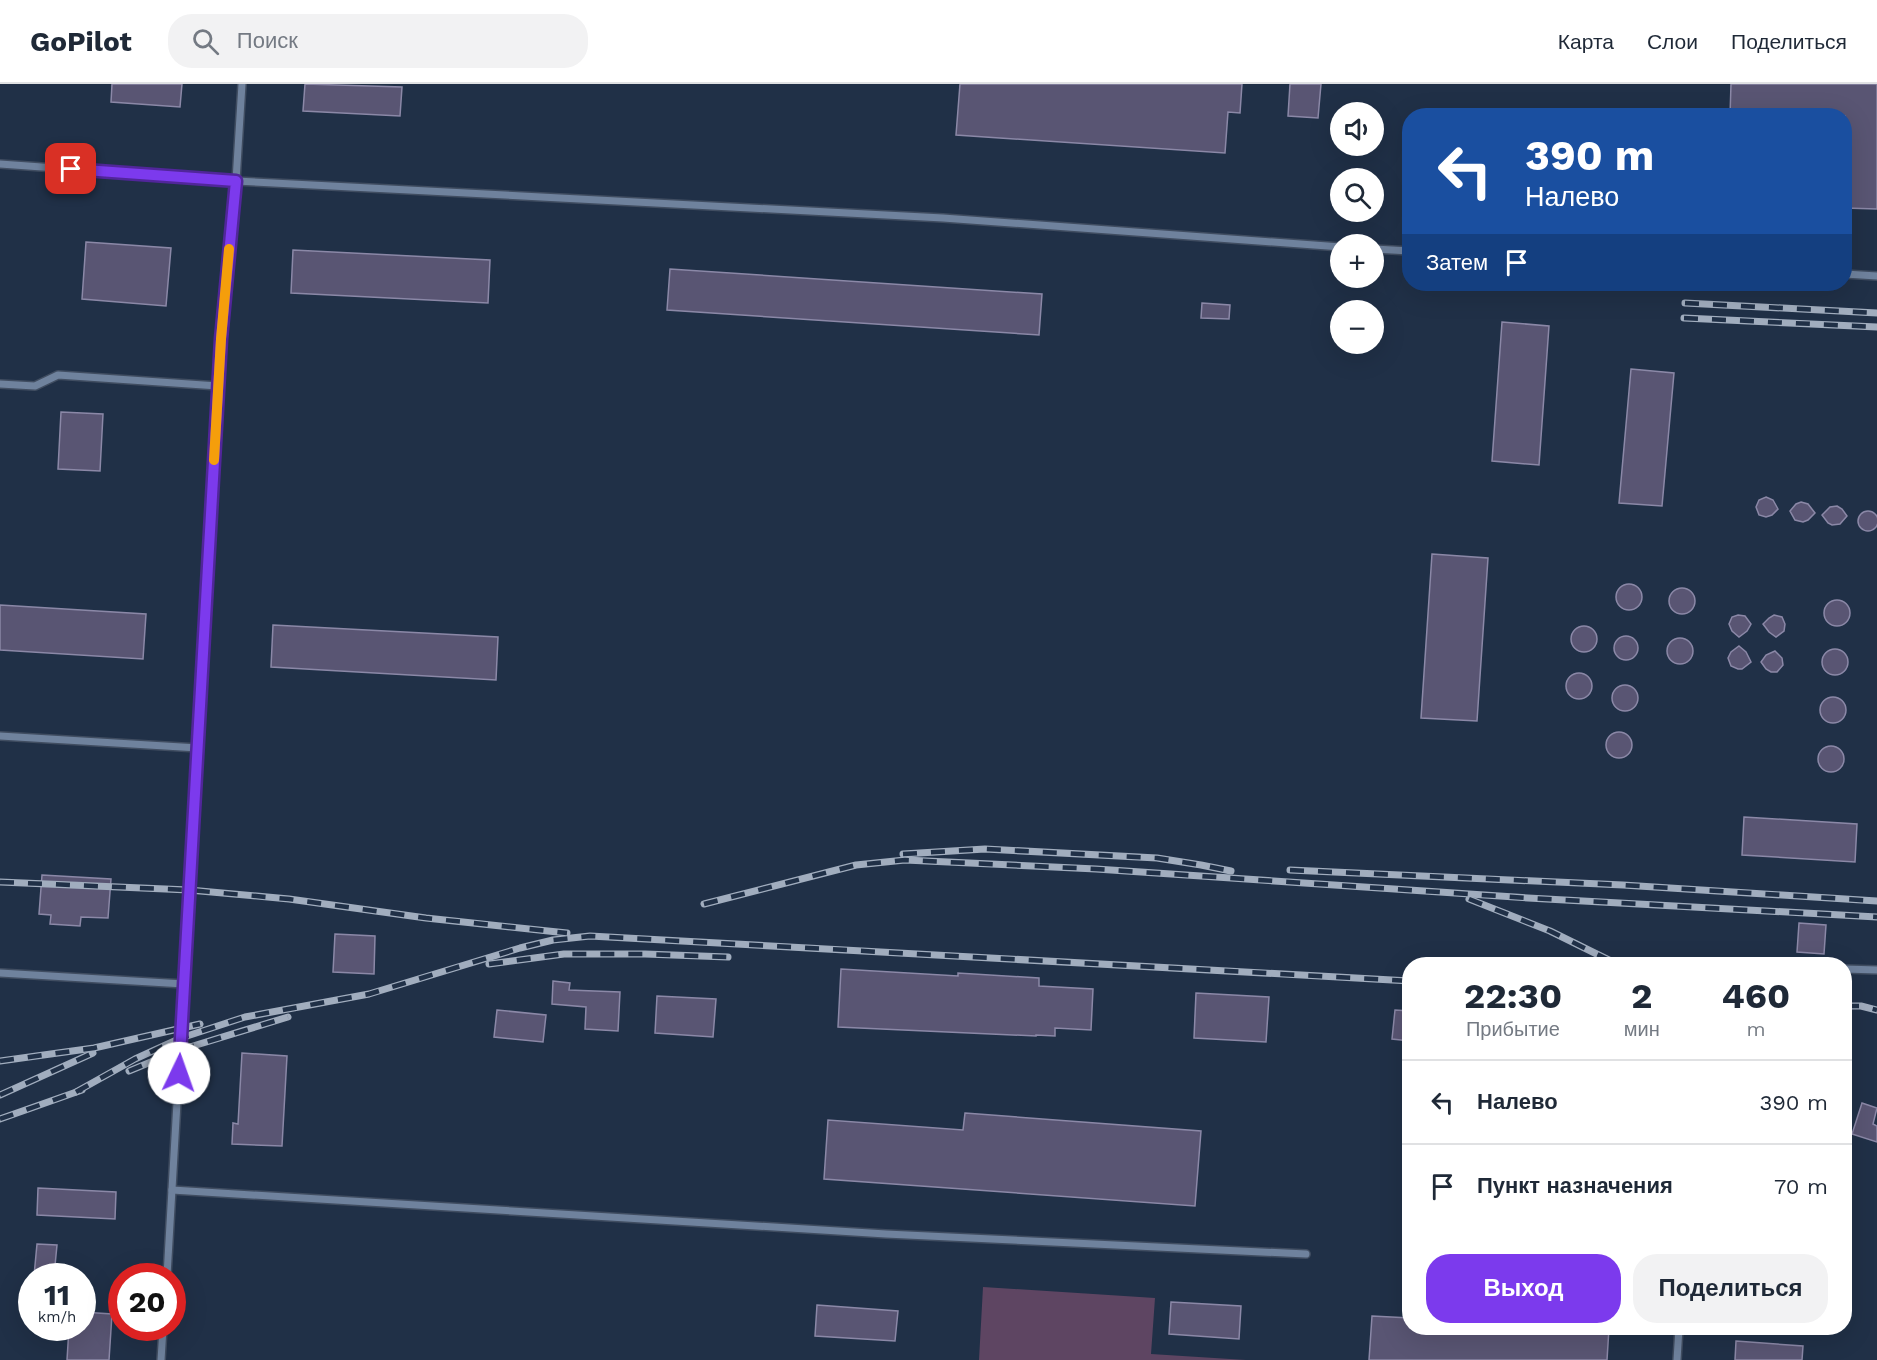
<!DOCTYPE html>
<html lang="ru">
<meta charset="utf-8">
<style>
:root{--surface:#fff;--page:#f2f2f3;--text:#1f2937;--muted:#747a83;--line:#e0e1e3;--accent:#7c3aed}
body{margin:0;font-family:"Work Sans",sans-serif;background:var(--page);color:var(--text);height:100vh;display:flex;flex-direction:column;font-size:22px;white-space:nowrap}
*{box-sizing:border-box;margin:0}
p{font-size:20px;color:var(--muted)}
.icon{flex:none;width:33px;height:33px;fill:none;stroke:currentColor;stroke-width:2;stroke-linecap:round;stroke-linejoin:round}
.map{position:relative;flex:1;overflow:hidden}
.side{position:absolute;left:1402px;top:873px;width:450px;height:378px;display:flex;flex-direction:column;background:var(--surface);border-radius:24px;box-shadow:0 6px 24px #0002}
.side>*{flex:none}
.banner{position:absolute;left:1402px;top:24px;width:450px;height:183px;border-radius:24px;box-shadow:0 6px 24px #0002;background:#1a4fa0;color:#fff;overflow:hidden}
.controls{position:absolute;left:1330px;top:18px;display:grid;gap:12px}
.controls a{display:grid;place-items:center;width:54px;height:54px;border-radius:50%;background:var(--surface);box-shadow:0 6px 24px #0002;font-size:30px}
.speed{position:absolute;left:18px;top:1179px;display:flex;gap:12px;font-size:30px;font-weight:700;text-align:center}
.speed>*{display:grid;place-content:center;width:78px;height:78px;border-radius:50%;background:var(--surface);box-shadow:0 6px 24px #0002;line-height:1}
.speed small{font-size:15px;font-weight:400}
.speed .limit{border:9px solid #d22;background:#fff;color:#111}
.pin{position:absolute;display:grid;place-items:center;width:51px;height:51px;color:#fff;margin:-26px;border-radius:12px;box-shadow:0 3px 9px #0006}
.me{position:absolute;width:66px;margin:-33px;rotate:3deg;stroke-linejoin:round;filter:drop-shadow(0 0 4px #0008)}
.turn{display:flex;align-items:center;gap:21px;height:126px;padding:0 24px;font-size:27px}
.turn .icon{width:78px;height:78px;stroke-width:2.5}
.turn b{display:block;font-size:42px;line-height:51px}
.then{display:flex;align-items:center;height:57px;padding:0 24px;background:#0003;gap:12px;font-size:22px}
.eta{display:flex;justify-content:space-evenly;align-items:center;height:102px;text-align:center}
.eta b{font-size:36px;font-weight:700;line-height:42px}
.primary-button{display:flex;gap:12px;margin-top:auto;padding:12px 24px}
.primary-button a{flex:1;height:69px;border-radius:24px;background:var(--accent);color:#fff;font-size:24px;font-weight:700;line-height:69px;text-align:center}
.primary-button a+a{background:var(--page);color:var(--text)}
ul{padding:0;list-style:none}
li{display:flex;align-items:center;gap:18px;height:84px;padding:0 24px;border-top:2px solid var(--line)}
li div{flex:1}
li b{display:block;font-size:22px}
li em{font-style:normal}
header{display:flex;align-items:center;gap:36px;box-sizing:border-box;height:84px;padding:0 30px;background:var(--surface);border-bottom:2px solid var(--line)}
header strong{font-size:28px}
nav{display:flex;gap:33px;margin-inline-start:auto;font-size:21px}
.search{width:420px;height:54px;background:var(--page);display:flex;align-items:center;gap:15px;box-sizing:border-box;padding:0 21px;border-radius:24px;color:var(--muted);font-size:22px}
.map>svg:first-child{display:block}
</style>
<header>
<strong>GoPilot</strong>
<div class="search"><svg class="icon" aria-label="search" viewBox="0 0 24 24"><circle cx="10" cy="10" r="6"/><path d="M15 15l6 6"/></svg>Поиск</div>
<nav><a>Карта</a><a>Слои</a><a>Поделиться</a></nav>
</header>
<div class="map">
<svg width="1877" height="1276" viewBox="0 0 1877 1276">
<rect width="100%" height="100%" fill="#203047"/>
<path fill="#5e4562" d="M983 1203 1155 1214 1151 1270 1246 1276H979Z"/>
<g fill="#595573" stroke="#8b88a7" stroke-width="1.5">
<path d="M112 0H182L180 23 111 18Z"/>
<path d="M305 0 402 3 400 32 303 27Z"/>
<path d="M960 0H1242L1240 29 1228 28 1225 69 956 51Z"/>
<path d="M1290 0H1321L1318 34 1288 32Z"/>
<path d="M1731 0H1877V125L1845 124V32H1730Z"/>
<path d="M86 158 171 164 166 222 82 215Z"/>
<path d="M293 166 490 176 488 219 291 209Z"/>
<path d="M670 185 1042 210 1039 251 667 226Z"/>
<path d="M1202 219 1230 221 1229 235 1201 234Z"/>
<path d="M1502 238 1549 242 1539 381 1492 377Z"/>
<path d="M1631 285 1674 289 1662 422 1619 419Z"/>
<path d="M61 328 103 330 100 387 58 385Z"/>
<path d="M1766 413 1773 416 1778 425 1772 431 1766 433 1759 431 1756 423 1759 416Z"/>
<path d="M1801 418 1808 420 1815 429 1808 436 1803 438 1795 436 1790 427 1796 420Z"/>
<path d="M1837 422 1842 425 1847 432 1840 440 1832 441 1828 439 1822 431 1830 423Z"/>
<circle cx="1868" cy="437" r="10"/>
<path d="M1432 470 1488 474 1477 637 1421 634Z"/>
<circle cx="1629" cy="513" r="13"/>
<circle cx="1682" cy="517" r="13"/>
<circle cx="1837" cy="529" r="13"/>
<path d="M0 521 146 530 143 575 0 566Z"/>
<path d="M1738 531 1745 532 1751 540 1747 547 1739 553 1732 547 1729 540 1732 533Z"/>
<path d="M1774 531 1782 533 1785 540 1784 547 1776 553 1769 548 1763 540 1769 534Z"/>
<path d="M273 541 498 553 496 596 271 583Z"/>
<circle cx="1584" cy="555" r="13"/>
<circle cx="1626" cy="564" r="12"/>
<circle cx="1680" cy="567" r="13"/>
<path d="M1739 562 1746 568 1751 578 1742 585H1738L1731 582 1728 574 1731 568Z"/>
<circle cx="1835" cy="578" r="13"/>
<path d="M1775 567 1782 574 1783 581 1777 588H1771L1766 585 1761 578 1766 571Z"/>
<circle cx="1579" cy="602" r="13"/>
<circle cx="1625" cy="614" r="13"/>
<circle cx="1833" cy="626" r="13"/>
<circle cx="1619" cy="661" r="13"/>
<circle cx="1831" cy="675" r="13"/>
<path d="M1744 733 1857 740 1855 778 1742 771Z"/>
<path d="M42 791 111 795 108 834 81 833 80 842 50 840 51 831 39 830Z"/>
<path d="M1799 839 1826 841 1824 870 1797 868Z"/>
<path d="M335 850 375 852 374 890 333 888Z"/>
<path d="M841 885 958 892V889L1039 894V902L1093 905 1091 946 1055 944V952L1036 951V952L838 943Z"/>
<path d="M553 897 570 899 569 906 620 908 618 947 585 945 586 923 552 920Z"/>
<path d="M1196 909 1269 913 1266 958 1194 954Z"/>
<path d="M657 912 716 915 713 953 655 949Z"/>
<path d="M497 926 546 931 543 958 494 953Z"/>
<path d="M1395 926 1410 927V957L1392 955Z"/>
<path d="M242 969 287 972 282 1062 232 1060 233 1039 238 1040Z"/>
<path d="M1862 1019 1877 1024 1873 1040 1877 1042V1058L1852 1050Z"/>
<path d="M965 1029 1201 1047 1195 1122 824 1095 828 1036 963 1046Z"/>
<path d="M38 1104 116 1108 115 1135 37 1131Z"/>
<path d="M37 1160 57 1161 54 1192H34Z"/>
<path d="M1171 1218 1241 1222 1239 1255 1169 1250Z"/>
<path d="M817 1221 898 1227 895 1257 815 1252Z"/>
<path d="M82 1228 112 1230 109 1276H67L69 1244H82Z"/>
<path d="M1372 1232 1410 1234V1244H1609L1607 1276H1369Z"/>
<path d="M1736 1257 1803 1262 1802 1276H1735Z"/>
</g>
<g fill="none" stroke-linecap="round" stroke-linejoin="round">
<defs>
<g id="service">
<path d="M242 0 236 97 943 134 1341 163"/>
<path d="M0 80 236 97 221 255 167 1192"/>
<path d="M1374 165 1410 167"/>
<path d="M1845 190 1877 192"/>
<path d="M0 300 35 302 58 291 218 302"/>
<path d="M0 652 198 664"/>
<path d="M1704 880V878L1761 880"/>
<path d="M1845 885 1877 886"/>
<path d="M0 889 184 900"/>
<path d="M172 1106 886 1150 1306 1170"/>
<path d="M161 1276 163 1244"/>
<path d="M1677 1276 1679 1244"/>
</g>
</defs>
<use href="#service" stroke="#404d61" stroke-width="10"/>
<use href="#service" stroke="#6f829d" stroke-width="7"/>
<defs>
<g id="rail">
<path d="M1685 219 1877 229"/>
<path d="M1684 234 1877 243"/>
<path d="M903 770 985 765 1157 774 1201 781 1231 787"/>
<path d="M1290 786 1623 801 1877 817"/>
<path d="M0 798 189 806 289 815 426 834 567 849"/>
<path d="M1469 815 1550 847 1617 880"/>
<path d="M704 820 856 781 905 776 1096 785 1528 814 1877 833"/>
<path d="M489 880 564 870H645L728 873"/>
<path d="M1845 922H1861L1877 926"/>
<path d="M0 977 94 964 200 940"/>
<path d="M129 987 180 966 288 933"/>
<path d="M76 1008 135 975 181 954 245 933 369 910 520 864 553 856 590 852 1410 897"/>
<path d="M0 1011 93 969"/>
<path d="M0 1035 82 1006"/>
</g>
</defs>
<use href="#rail" stroke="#a1adbe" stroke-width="7"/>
<use href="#rail" stroke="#203047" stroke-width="4.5" stroke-dasharray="14" stroke-linecap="butt"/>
</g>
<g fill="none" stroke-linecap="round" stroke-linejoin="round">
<defs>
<path id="route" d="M71 85 236 97 221 255 179 989"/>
</defs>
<use href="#route" stroke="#51269a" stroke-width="15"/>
<use href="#route" stroke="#7c3aed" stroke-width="10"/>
<path stroke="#f59e0b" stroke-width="10" d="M214 376 221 255 229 165"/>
</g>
</svg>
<div class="controls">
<a><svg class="icon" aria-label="sound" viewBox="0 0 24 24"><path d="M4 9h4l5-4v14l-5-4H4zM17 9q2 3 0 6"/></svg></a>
<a><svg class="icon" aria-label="search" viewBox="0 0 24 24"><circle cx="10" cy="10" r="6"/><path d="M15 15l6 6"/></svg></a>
<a>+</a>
<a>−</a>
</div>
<div class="speed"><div>11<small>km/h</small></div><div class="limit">20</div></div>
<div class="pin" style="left:71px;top:85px;background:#d93025"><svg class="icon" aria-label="arrive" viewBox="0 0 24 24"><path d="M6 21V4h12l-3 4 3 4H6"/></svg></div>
<svg class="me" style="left:179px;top:989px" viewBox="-20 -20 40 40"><circle r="19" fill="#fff"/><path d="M0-13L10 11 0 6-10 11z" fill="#7c3aed"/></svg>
<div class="banner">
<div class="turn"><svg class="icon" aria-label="left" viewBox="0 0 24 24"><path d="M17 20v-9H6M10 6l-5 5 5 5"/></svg><div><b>390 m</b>Налево</div></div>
<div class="then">Затем<svg class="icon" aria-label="arrive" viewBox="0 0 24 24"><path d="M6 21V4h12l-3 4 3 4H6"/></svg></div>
</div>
<section class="side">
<div class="eta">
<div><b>22:30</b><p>Прибытие</p></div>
<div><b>2</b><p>мин</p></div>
<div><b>460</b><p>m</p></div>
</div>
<ul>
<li><svg class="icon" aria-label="left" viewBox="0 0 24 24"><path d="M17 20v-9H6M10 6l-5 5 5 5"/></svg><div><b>Налево</b></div><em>390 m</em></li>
<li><svg class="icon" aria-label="arrive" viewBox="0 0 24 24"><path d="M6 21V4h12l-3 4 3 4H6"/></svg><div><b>Пункт назначения</b></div><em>70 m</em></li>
</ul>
<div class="primary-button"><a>Выход</a><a>Поделиться</a></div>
</section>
</div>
